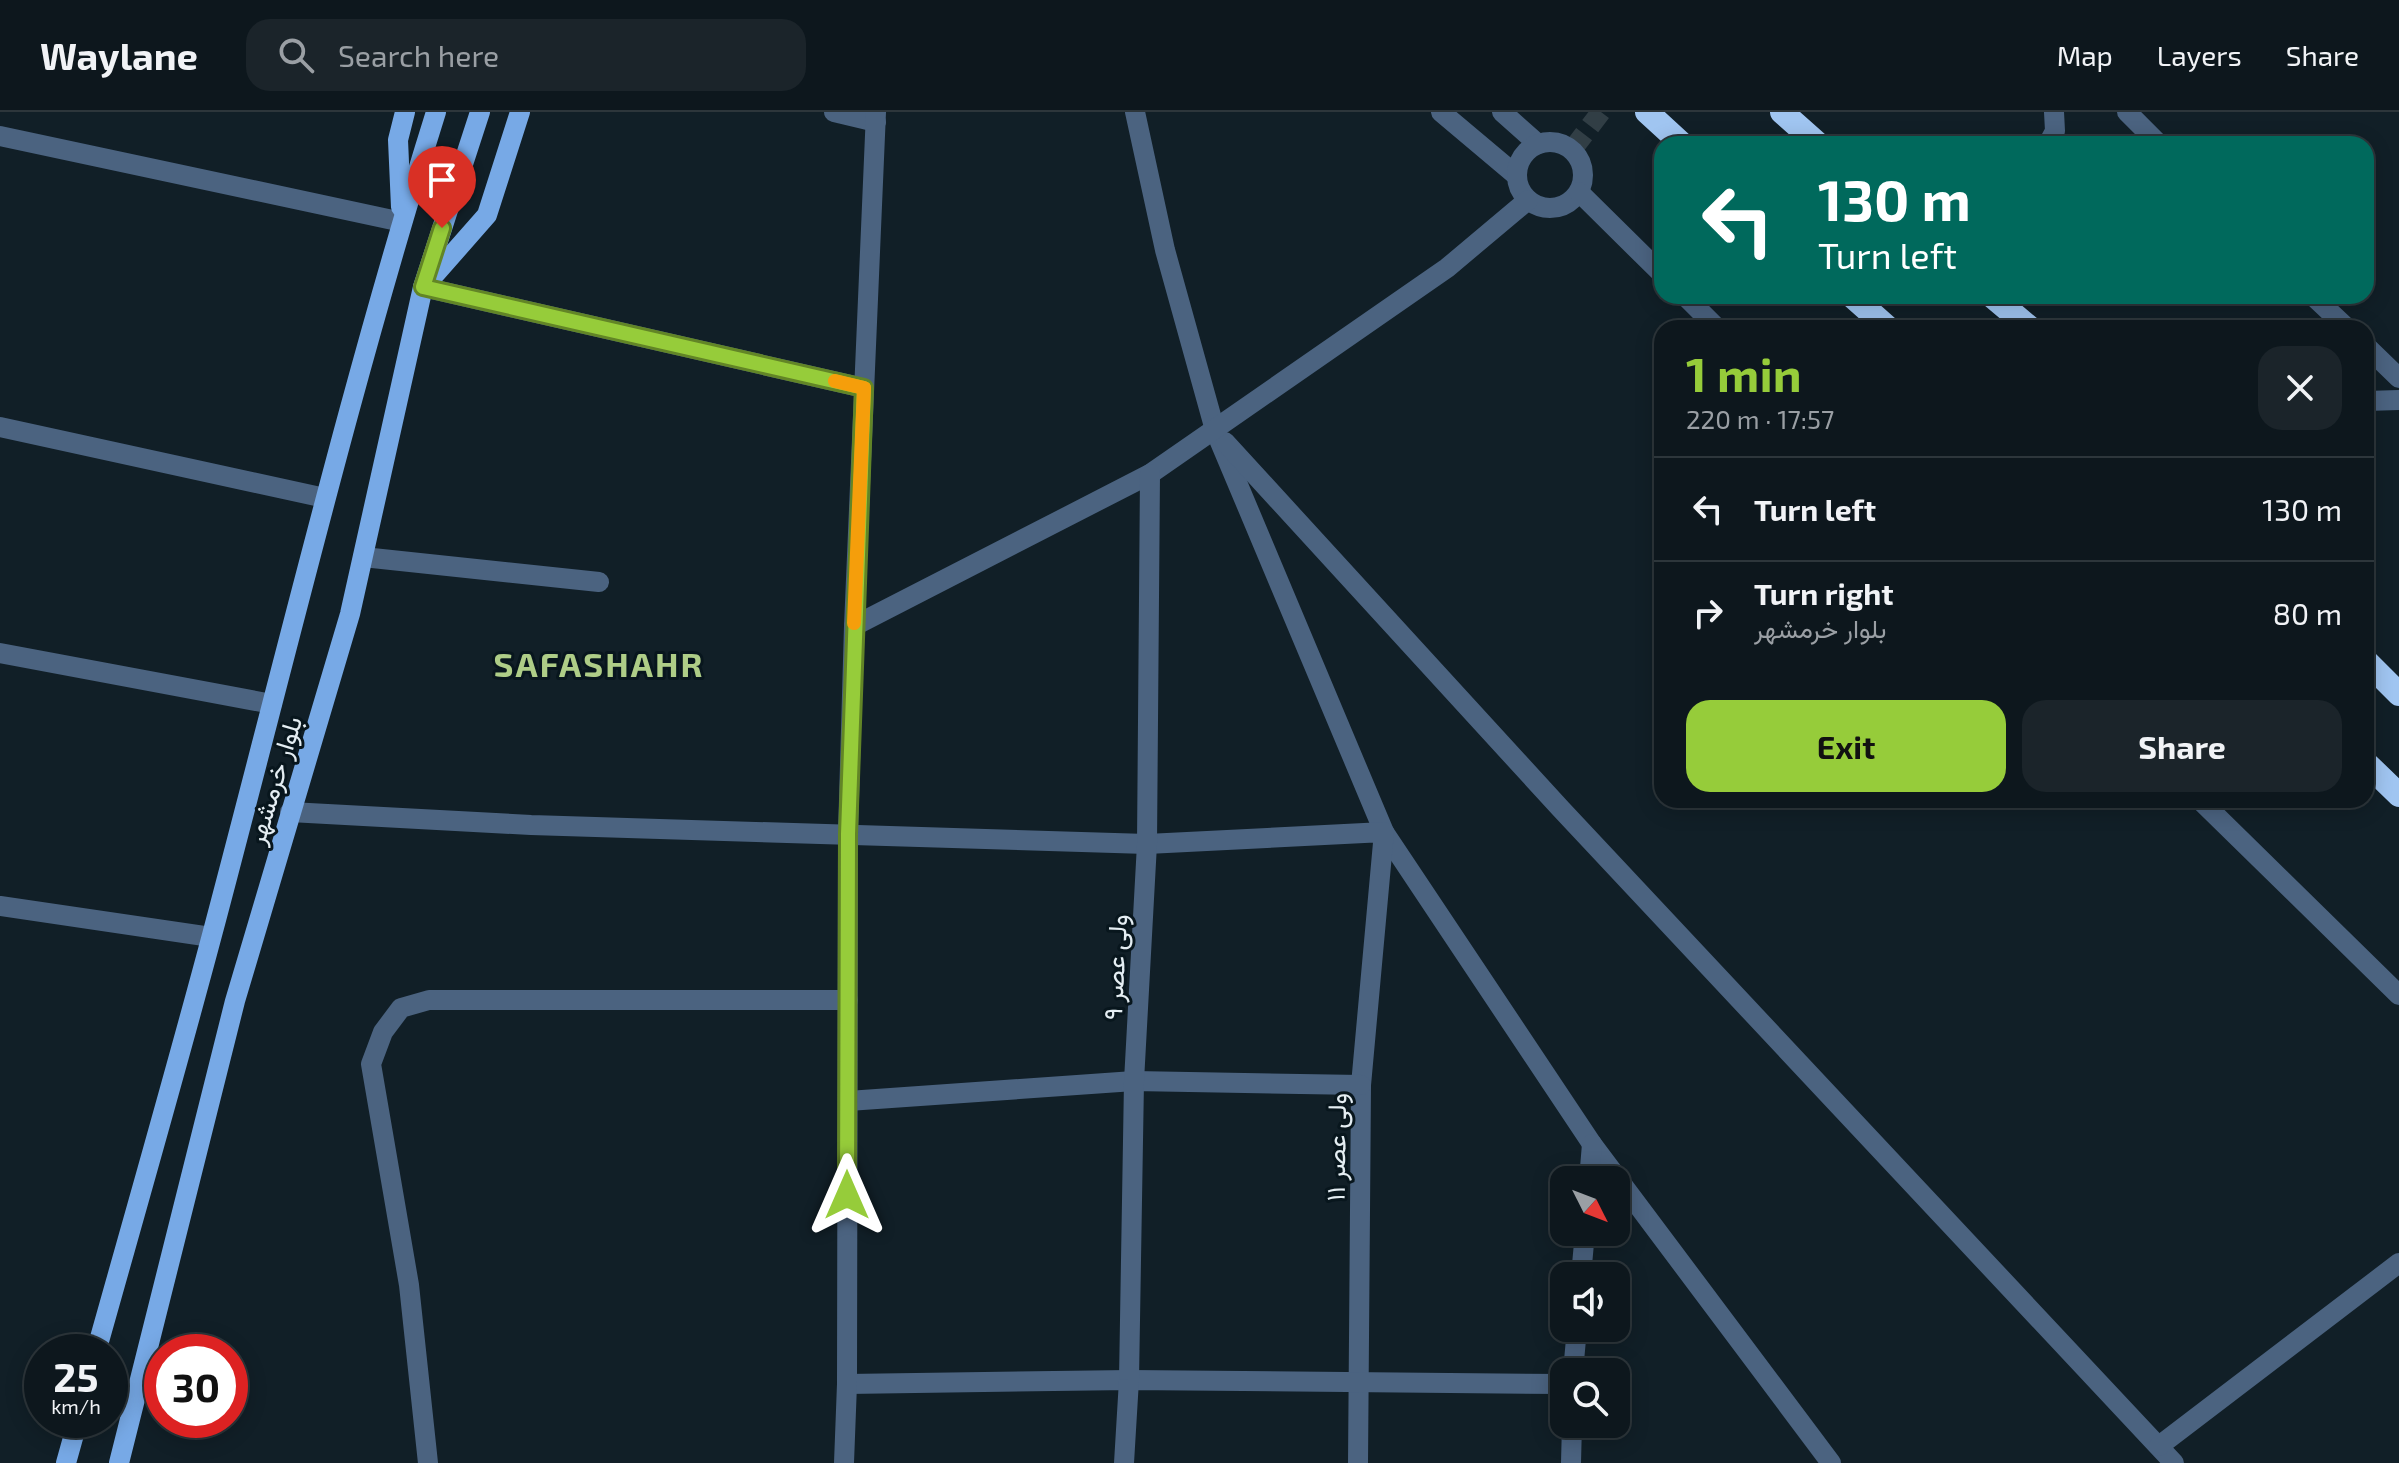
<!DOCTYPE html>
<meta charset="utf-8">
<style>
:root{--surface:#0d171d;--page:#1b242a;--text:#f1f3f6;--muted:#9a9fa4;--line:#2d363b;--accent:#96cc3a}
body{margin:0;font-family:"Exo 2",Vazirmatn,sans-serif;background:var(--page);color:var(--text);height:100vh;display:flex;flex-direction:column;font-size:30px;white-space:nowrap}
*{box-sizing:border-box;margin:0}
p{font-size:26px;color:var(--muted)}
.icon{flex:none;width:44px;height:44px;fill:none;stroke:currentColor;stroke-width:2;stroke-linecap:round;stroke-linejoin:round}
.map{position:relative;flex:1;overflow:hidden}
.details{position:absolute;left:1654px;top:208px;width:720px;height:488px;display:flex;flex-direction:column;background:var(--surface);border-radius:24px;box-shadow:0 4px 20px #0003,0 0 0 2px var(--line)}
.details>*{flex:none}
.hud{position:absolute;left:1654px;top:24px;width:720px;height:168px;border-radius:24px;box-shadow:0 4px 20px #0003,0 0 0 2px var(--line);background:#00695c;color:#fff;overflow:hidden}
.needle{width:52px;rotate:132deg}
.tools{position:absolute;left:1550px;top:1054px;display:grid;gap:16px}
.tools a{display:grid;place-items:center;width:80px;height:80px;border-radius:16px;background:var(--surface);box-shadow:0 4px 20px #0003,0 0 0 2px var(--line);font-size:40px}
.speed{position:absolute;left:24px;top:1222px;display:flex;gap:16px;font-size:40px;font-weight:700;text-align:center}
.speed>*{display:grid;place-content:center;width:104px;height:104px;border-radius:50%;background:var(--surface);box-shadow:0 4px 20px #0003,0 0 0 2px var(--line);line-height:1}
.speed small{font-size:20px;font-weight:400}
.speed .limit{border:12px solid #d22;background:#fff;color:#111}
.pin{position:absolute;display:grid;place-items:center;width:68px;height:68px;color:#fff;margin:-82px -34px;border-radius:50% 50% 50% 0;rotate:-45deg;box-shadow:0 0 8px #0007}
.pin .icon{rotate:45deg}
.me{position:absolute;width:88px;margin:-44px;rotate:0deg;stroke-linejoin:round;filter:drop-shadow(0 0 6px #0008)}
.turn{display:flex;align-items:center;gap:28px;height:168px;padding:0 32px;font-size:36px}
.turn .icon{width:104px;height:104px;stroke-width:2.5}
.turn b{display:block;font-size:56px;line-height:68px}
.round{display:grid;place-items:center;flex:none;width:84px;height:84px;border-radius:24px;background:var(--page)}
.overview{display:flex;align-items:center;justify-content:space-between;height:136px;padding:0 32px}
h1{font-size:48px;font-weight:700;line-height:60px;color:var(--accent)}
.button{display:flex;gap:16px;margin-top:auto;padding:16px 32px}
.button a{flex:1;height:92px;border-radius:24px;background:var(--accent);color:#111;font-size:32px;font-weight:700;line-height:92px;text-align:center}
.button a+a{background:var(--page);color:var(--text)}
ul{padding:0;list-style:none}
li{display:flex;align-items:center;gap:24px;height:104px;padding:0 32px;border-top:2px solid var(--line)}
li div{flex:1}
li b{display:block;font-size:30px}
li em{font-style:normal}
header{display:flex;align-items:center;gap:48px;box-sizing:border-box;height:112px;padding:0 40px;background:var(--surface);border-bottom:2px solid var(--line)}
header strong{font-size:38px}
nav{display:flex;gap:44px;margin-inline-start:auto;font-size:28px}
.search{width:560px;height:72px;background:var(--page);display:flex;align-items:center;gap:20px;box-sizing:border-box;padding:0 28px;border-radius:24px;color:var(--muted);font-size:30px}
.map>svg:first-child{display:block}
</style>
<header>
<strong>Waylane</strong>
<div class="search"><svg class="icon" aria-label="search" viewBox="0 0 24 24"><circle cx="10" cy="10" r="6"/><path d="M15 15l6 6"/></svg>Search here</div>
<nav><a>Map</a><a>Layers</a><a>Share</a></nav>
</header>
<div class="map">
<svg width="2399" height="1351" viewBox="0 0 2399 1351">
<rect width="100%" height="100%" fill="#111f27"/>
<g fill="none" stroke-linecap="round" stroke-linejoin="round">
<path stroke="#313e45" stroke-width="20" stroke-dasharray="20 10" stroke-linecap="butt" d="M1572 38 1601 0"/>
<g stroke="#4b6380" stroke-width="20">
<path d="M834 0 876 10"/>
<path d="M1135 0 1165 138 1215 318 1384 720 1592 1032 1831 1351"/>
<path d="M1441 0 1517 64"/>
<path d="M1502 0 1538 32"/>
<path d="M2127 0 2159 32"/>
<path d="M0 24 402 110"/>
<circle cx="1550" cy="63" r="33"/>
<path d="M2048 32 2055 19 2054 0"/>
<path d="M1579 80 1662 162"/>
<path d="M423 175 864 276"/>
<path d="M1685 184 1717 216"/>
<path d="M2313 184 2347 216"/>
<path d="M2366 234 2399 266"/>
<path d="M2366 289 2399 288"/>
<path d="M0 315 325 386"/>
<path d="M1225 330 1561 697 2174 1351"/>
<path d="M363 445 599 470"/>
<path d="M854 514 1150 362 1447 156 1528 88"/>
<path d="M0 541 272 592"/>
<path d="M2200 688 2399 883"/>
<path d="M290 700 531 713 1147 732 1384 720 1361 973 1358 1351"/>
<path d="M0 794 211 825"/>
<path d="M848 989 1134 969 1361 973"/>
<path d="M1589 1068 1592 1032"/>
<path d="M1581 1164 1585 1120"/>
<path d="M1573 1260 1577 1216"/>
<path d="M847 1272 1129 1268 1564 1272"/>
<path d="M2159 1334 2399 1151"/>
<path d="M428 1351 409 1173 371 952 383 920 401 896 429 888H848"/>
<path d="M844 1351 847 1272 848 722 854 514 876 0"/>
<path d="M1124 1351 1129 1268 1134 969 1147 732 1150 362"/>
<path d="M1571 1351 1572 1312"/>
</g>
<g stroke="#77a9e6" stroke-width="20">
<path d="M401 95 398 28 405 0"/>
<path d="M429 169 487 103 520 0"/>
<path d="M96 1240C135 1101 175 962 212 823 285 548 351 271 436 0"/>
<path d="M66 1351 78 1308"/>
<path d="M119 1351 235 889 350 502 423 175 480 0"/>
</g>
<g stroke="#a0c5f1" stroke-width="24">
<path d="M1647 0 1682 32"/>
<path d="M1782 0 1818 32"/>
<path d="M1852 184 1888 216"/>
<path d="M1992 184 2030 216"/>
<path d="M2366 549 2399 582"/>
<path d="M2366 651 2399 683"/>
</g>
</g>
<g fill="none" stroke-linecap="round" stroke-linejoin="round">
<defs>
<path id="route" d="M442 116 423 175 864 276 848 722 847 1083"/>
</defs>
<use href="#route" stroke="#628526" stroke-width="20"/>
<use href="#route" stroke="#96cc3a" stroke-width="14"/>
<path stroke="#f59e0b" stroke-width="14" d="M835 269 864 276 854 511"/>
</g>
<g text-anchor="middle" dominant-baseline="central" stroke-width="6" stroke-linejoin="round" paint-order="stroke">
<g font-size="26" fill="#e4edf2" stroke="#08161d">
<text transform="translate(273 668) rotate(-73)">بلوار خرمشهر</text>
<text transform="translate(1114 855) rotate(-87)">ولی عصر ۹</text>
<text transform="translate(1335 1035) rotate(-89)">ولی عصر ۱۱</text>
</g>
<g font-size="34" font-weight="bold" letter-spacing="2" fill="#aecd87" stroke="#08161d">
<text x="599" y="551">SAFASHAHR</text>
</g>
</g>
</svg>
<div class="tools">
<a><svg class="needle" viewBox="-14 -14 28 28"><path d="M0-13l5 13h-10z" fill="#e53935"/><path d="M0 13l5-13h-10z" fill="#9a9fa4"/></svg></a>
<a><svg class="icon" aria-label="sound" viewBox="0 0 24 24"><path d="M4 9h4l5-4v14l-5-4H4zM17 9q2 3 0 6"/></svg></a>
<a><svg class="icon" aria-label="search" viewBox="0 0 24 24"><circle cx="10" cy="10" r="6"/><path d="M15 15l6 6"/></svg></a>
</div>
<div class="speed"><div>25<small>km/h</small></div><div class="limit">30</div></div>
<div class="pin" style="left:442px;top:116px;background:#d93025"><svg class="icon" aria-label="arrive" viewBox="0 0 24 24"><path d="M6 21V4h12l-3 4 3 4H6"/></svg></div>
<svg class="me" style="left:847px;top:1083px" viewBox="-20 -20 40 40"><path d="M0-17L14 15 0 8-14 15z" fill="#96cc3a" stroke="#fff" stroke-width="4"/></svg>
<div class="hud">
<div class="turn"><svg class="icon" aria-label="left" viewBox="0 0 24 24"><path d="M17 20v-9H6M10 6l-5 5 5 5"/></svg><div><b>130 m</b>Turn left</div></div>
</div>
<section class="details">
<div class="overview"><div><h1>1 min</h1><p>220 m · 17:57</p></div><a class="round"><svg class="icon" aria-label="close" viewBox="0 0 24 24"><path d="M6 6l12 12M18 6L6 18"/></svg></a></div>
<ul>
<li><svg class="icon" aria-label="left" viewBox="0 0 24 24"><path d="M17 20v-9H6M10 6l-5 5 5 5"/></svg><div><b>Turn left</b></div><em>130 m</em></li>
<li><svg class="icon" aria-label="right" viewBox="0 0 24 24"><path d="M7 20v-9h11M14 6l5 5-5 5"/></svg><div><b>Turn right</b><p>بلوار خرمشهر</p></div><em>80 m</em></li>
</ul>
<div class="button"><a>Exit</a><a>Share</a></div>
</section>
</div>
